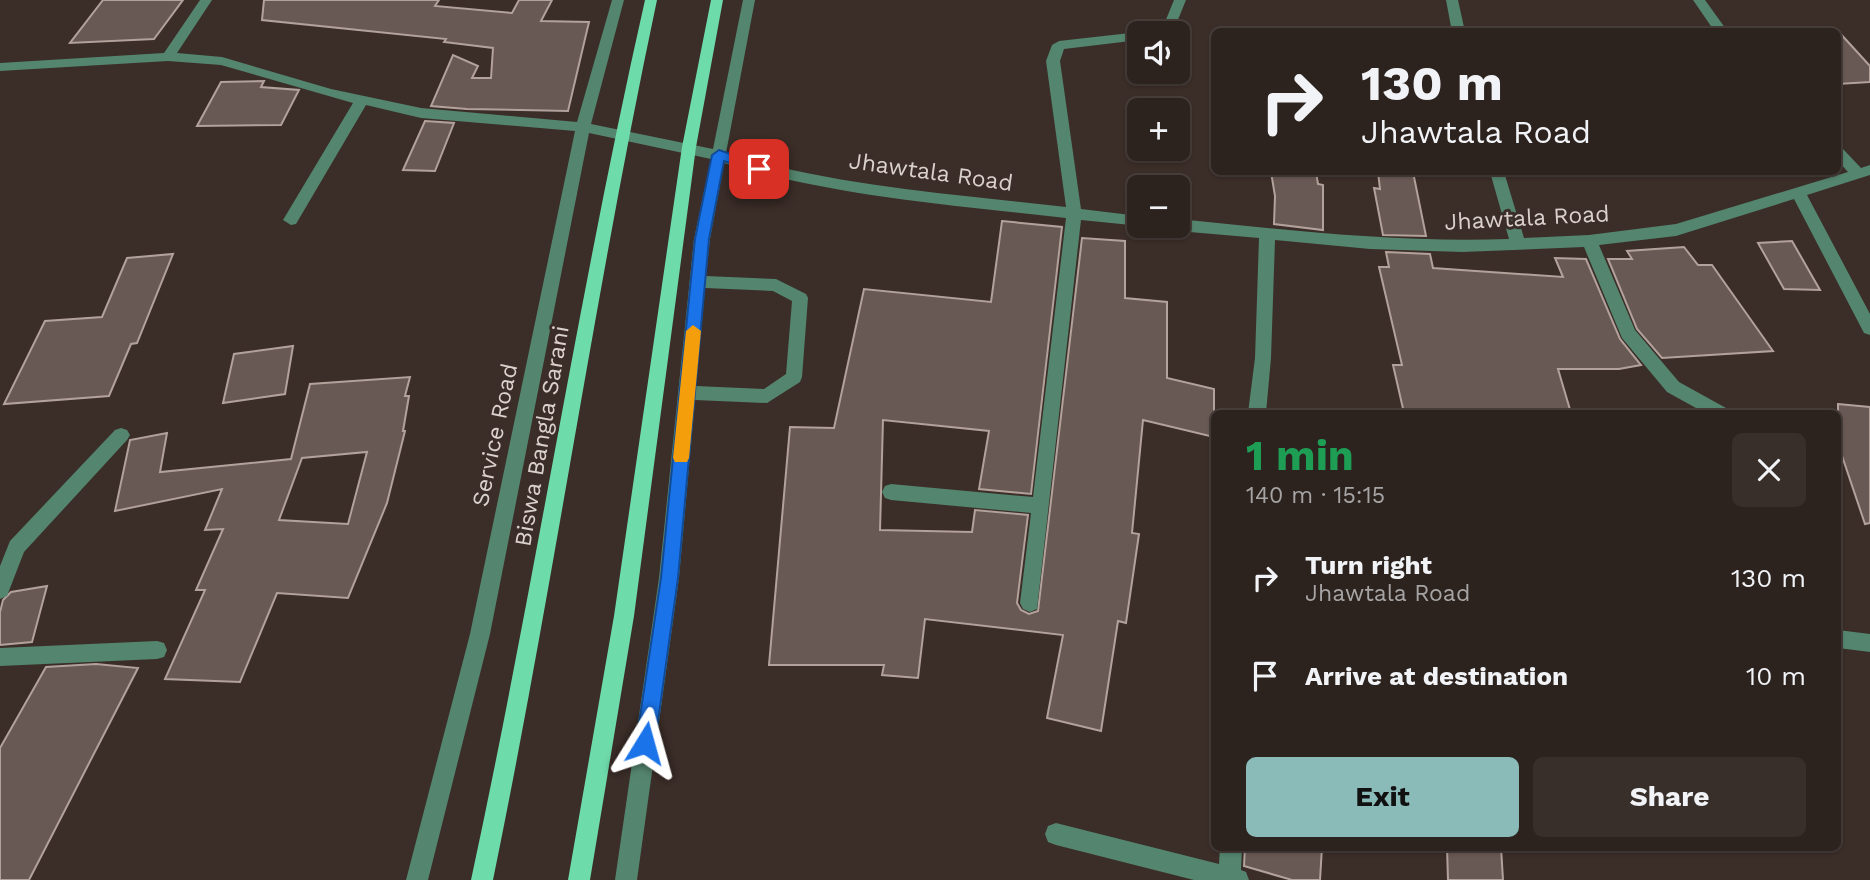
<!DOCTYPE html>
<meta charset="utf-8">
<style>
:root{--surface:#2c221e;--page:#382f2b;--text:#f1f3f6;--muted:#a6a4a4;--line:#483f3c;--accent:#8bbbb9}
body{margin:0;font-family:"Work Sans",sans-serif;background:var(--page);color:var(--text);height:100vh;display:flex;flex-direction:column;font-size:26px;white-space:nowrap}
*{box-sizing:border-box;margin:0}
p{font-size:23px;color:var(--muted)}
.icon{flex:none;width:38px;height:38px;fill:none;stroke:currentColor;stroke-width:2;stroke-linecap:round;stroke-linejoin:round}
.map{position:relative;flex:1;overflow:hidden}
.details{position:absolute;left:1211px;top:410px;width:630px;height:441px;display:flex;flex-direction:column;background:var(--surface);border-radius:10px;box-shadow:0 2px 5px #0004,0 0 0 2px var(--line)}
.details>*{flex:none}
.hud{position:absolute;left:1211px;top:28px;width:630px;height:147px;border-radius:10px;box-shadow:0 2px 5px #0004,0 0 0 2px var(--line);background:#2c221e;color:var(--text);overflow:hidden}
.fabs{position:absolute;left:1127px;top:21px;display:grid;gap:14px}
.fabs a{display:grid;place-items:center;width:63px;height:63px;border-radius:10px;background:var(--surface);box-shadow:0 2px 5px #0004,0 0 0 2px var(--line);font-size:35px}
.pin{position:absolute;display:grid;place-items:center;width:60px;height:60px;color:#fff;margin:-30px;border-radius:14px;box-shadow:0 4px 10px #0006}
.me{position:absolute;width:77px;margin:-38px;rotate:8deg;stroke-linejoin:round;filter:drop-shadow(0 0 5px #0008)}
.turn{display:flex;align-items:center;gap:24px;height:147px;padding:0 35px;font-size:32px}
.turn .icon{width:91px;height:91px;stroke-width:2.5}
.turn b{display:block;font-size:49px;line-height:60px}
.round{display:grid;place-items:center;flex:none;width:74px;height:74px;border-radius:10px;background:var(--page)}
.overview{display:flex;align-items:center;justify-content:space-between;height:119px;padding:0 35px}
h1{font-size:42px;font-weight:700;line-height:52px;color:#1e9e55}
.cta{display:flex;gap:14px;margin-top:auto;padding:14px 35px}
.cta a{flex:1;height:80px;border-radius:10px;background:var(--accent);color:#111;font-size:28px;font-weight:700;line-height:80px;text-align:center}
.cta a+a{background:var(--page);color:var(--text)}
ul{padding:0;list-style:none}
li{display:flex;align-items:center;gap:21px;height:98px;padding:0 35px}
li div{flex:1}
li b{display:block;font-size:26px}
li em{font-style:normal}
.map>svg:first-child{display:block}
</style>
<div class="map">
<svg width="1870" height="880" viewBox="0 0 1870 880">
<rect width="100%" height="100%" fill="#3b2d28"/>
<g fill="#695954" stroke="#b3a19b" stroke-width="2" fill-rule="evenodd">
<path d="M103 0H183L154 39 70 43Z"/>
<path d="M264 0H439L435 6 512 13 519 0H552L541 21 589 22 568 111 467 109 431 106 453 55 478 66 472 78H491L493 48 444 42 446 39 262 20Z"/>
<path d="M1838 31 1870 66V82L1838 84Z"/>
<path d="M264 81 261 87 299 90 281 125 197 126 221 82Z"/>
<path d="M425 121 454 123 435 171 403 170Z"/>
<path d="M1271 172H1316L1318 184 1323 185V230L1274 224 1275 196Z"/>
<path d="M1378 172H1413L1426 236 1383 235 1374 188 1380 189Z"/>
<path d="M1002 221 1062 227 1031 494 979 489 989 431 883 420 880 530 972 532 975 510 1028 515 1017 603 1021 610 1029 614 1038 611 1082 238 1125 241V298L1167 302V378L1214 389V437L1143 420 1132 533 1139 534 1126 623 1118 621 1101 731 1047 718 1063 635 925 619 918 678 882 675 884 665H769L790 427 834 428 864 289 991 302Z"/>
<path d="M1792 241 1820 290 1784 289 1758 243Z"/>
<path d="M1684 247 1698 265H1712L1773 351 1662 358 1637 329 1608 259H1632L1627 251Z"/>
<path d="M1386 252 1430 254 1433 268 1563 277 1555 258 1586 259 1620 339 1641 365 1619 369H1558L1571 413H1404L1393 365H1402L1379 267H1389Z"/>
<path d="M173 254 137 343 131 344 109 396 4 404 45 321 102 317 127 258Z"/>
<path d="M293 346 285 394 223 403 234 354Z"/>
<path d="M410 377 405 396H409L403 431H405L387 503 348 598 277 593 240 682 165 679 205 590H196L223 529 205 530 222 489 115 511 130 440 167 433 160 472 291 459 310 384ZM367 452 348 524 279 520 302 458Z"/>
<path d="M1838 404 1870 407V523L1865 524 1838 444Z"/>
<path d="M47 586 32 642 0 645V612L3 600 11 592Z"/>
<path d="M96 664 138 668 29 880H0V748L46 667Z"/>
<path d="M1245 847H1322L1320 880H1292L1244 866Z"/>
<path d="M1447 847H1501L1503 880H1448Z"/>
</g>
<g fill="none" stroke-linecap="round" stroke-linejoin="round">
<g fill="#54856e" fill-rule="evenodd">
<path d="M200 0H212L177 53 222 57 331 89 421 108 577 122 612 0H624L591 124 713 149 743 0H755L726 153C835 186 953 194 1066 207L1046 61 1052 45 1059 41 1139 32 1144 33H1139V40L1064 49 1060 61 1081 209 1139 216 1141 226 1081 220 1037 609 1030 612 1023 609 1020 603 1031 513 891 500 885 498 882 492 885 486 891 484 1033 497 1066 218C952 205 834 196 724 163L710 239 706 276 776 279 806 294 808 298 802 377 800 382 767 403 695 400 679 578 637 880H615L659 578 694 239 711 159 589 133 490 634 428 880H406L470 634 575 131 421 118 366 105 296 224 291 225 283 220 353 103 221 65 168 61 0 71V63L164 53ZM705 288 773 291 792 301 786 374 764 389 696 386Z"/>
<path d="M1174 0H1186L1175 27 1161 33H1145L1165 22Z"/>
<path d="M1446 0H1458L1465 32H1452Z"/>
<path d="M1693 0H1705L1728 32H1715Z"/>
<path d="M1838 147 1843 149 1861 168 1870 165V175L1807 195 1870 314V335L1864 333 1794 199 1676 236 1599 245 1635 330 1679 382 1726 408 1729 413H1705L1667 392 1622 338 1584 247 1462 252 1370 249 1275 240 1271 358 1266 413H1248L1255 358 1259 238 1178 231 1171 226H1178V219C1288 230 1398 243 1509 239L1490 172H1504L1524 238 1589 235 1676 224 1848 172 1838 161Z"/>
<path d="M121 428 127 430 130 435 127 440 24 552 7 596 0 599V566L10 541 115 430Z"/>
<path d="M1838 630 1870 634V652L1838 648Z"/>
<path d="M157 641 164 643 167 650 164 657 157 659 0 666V648Z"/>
<path d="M1056 823 1219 864 1220 847H1242L1241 870 1246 872 1249 880H1194L1056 845 1048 842 1045 834 1048 826Z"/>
</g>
<g fill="#6edbab" fill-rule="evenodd">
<path d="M645 0H657C595 292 553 588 493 880H471C534 588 579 292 645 0Z"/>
<path d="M711 0H723L696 147 634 616 590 880H568L614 616 682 147Z"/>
</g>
</g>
<path fill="#1a73e8" stroke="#114b97" stroke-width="2" d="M719 150 763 165 765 169 759 173 724 161 709 239 678 578 655 743 652 750 645 752 639 750 636 743 661 578 695 239 712 155Z"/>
<path fill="#f59e0b" d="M693 325 701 331 689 458 687 462H675L673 458 686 331Z"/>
<g text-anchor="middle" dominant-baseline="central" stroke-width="6" stroke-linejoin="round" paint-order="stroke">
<g font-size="23" fill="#dad1cd" stroke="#3b2d28">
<text transform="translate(931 172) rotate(8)">Jhawtala Road</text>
<text transform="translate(1527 218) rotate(-3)">Jhawtala Road</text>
<text transform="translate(495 435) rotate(-78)">Service Road</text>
<text transform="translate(542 436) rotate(-80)">Biswa Bangla Sarani</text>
</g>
</g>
</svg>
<div class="fabs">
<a><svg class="icon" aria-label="sound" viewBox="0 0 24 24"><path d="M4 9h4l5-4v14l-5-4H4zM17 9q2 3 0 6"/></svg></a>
<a>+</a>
<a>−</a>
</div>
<div class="pin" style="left:759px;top:169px;background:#d93025"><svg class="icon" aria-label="arrive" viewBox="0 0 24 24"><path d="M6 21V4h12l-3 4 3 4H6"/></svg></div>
<svg class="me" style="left:645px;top:743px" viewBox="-20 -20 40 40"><path d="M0-17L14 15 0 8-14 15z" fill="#1a73e8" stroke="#fff" stroke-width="4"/></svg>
<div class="hud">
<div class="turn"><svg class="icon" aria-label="right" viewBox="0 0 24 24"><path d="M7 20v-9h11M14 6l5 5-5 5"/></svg><div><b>130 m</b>Jhawtala Road</div></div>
</div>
<section class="details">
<div class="overview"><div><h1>1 min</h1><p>140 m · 15:15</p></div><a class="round"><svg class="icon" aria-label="close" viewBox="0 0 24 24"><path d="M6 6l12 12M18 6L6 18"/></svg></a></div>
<ul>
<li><svg class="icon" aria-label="right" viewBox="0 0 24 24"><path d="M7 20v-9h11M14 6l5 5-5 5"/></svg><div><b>Turn right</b><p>Jhawtala Road</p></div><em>130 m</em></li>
<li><svg class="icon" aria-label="arrive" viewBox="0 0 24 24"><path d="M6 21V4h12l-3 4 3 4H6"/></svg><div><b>Arrive at destination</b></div><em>10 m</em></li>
</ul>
<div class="cta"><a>Exit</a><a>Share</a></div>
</section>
</div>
